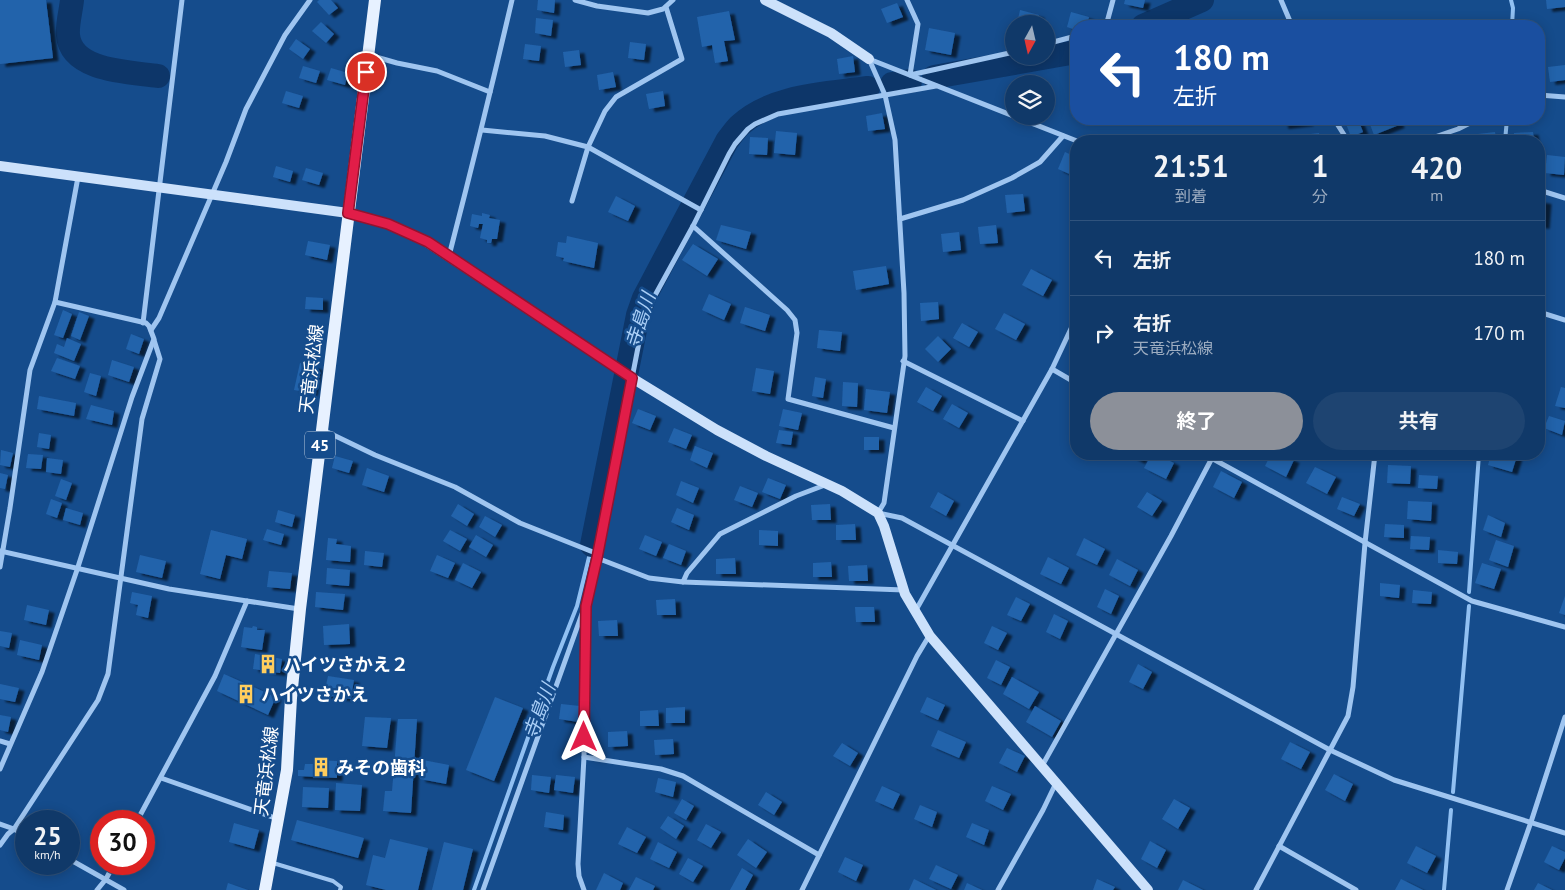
<!DOCTYPE html>
<html lang="ja">
<meta charset="utf-8">
<style>
:root{--surface:#103969;--page:#1e4471;--text:#f1f3f6;--muted:#9cacc0;--line:#30537d;--accent:#8c9099}
body{margin:0;font-family:"PT Sans","Noto Sans JP",sans-serif;background:var(--page);color:var(--text);height:100vh;display:flex;flex-direction:column;font-size:19px;white-space:nowrap}
*{box-sizing:border-box;margin:0}
p{font-size:16px;color:var(--muted)}
.icon{flex:none;width:28px;height:28px;fill:none;stroke:currentColor;stroke-width:2;stroke-linecap:round;stroke-linejoin:round}
.map{position:relative;flex:1;overflow:hidden}
.panel{position:absolute;left:1070px;top:135px;width:475px;height:325px;display:flex;flex-direction:column;background:var(--surface);border-radius:20px;box-shadow:0 2px 12px #0003,0 0 0 1px var(--line)}
.panel>*{flex:none}
.top-card{position:absolute;left:1070px;top:20px;width:475px;height:105px;border-radius:20px;box-shadow:0 2px 12px #0003,0 0 0 1px var(--line);background:#1a4fa0;color:#fff;overflow:hidden}
.needle{width:32px;rotate:188deg}
.tools{position:absolute;left:1005px;top:15px;display:grid;gap:10px}
.tools a{display:grid;place-items:center;width:50px;height:50px;border-radius:50%;background:var(--surface);box-shadow:0 2px 12px #0003,0 0 0 1px var(--line);font-size:25px}
.speed{position:absolute;left:15px;top:810px;display:flex;gap:10px;font-size:25px;font-weight:700;text-align:center}
.speed>*{display:grid;place-content:center;width:65px;height:65px;border-radius:50%;background:var(--surface);box-shadow:0 2px 12px #0003,0 0 0 1px var(--line);line-height:1}
.speed small{font-size:12px;font-weight:400}
.speed .limit{border:8px solid #d22;background:#fff;color:#111}
.pin{position:absolute;display:grid;place-items:center;width:42px;height:42px;color:#fff;margin:-21px;border:2px solid #fff;border-radius:50%;box-shadow:0 1px 5px #0007}
.me{position:absolute;width:55px;margin:-28px;rotate:0deg;stroke-linejoin:round;filter:drop-shadow(0 0 4px #0008)}
.turn{display:flex;align-items:center;gap:18px;height:105px;padding:0 20px;font-size:22px}
.turn .icon{width:65px;height:65px;stroke-width:2.5}
.turn b{display:block;font-size:35px;line-height:42px}
.eta{display:flex;justify-content:space-evenly;align-items:center;height:85px;text-align:center}
.eta b{font-size:30px;font-weight:700;line-height:35px}
.primary-button{display:flex;gap:10px;margin-top:auto;padding:10px 20px}
.primary-button a{flex:1;height:58px;border-radius:30px;background:var(--accent);color:#fff;font-size:20px;font-weight:700;line-height:58px;text-align:center}
.primary-button a+a{background:var(--page);color:var(--text)}
ul{padding:0;list-style:none}
li{display:flex;align-items:center;gap:15px;height:75px;padding:0 20px;border-top:1px solid var(--line)}
li div{flex:1}
li b{display:block;font-size:19px}
li em{font-style:normal}
.map>svg:first-child{display:block}
</style>
<div class="map">
<svg width="1565" height="890" viewBox="0 0 1565 890">
<defs>
<filter id="shadow"><feDropShadow dx="5.5" dy="3" stdDeviation="1" flood-color="#0009"/></filter>
</defs>
<rect width="100%" height="100%" fill="#154c8c"/>
<g fill="none" stroke-linecap="round" stroke-linejoin="round">
<g stroke="#91c0f2" stroke-width="4">
<path d="M1511 0 1513 8 1512 26"/>
<path d="M1505 141 1507 119"/>
<path d="M1469 592 1479 454"/>
<path d="M1453 792 1469 606"/>
<path d="M474 890 553 667 577 606 592 545"/>
<path d="M1444 890 1451 810"/>
</g>
<g stroke="#0d3669" stroke-width="24">
<path d="M72 0C71 11 67 24 68 35 71 72 131 72 158 76"/>
<path d="M1143 26 1202 0"/>
<path d="M934 77 1076 52"/>
<path d="M892 84 910 81"/>
<path d="M592 545 638 315 644 298 727 141C731 136 735 130 739 126 772 95 826 94 868 88"/>
</g>
</g>
<g fill="#2363ab" filter="url(#shadow)">
<path d="M0 0H46L53 58 0 64Z"/>
<path d="M319 0H331L338 8 329 15 317 2Z"/>
<path d="M538 0H555L554 13 537 10Z"/>
<path d="M1125 0H1145L1143 8 1124 4Z"/>
<path d="M1546 0H1565V7L1547 9Z"/>
<path d="M897 3 903 17 887 23 881 9Z"/>
<path d="M1020 10 1039 15 1037 24H1017Z"/>
<path d="M729 11 735 40 724 41 728 61 715 63 712 45 702 47 697 17Z"/>
<path d="M1071 12 1089 17 1087 26H1076V30L1067 27Z"/>
<path d="M536 18 553 20 551 36 535 33Z"/>
<path d="M321 22 334 34 326 43 312 31Z"/>
<path d="M929 28 955 33 951 55 925 50Z"/>
<path d="M296 39 310 49 303 59 289 49Z"/>
<path d="M630 42 646 44 644 60 628 58Z"/>
<path d="M525 44 541 46 539 61 523 59Z"/>
<path d="M579 50 581 65 565 67 563 52Z"/>
<path d="M853 56 855 72 839 74 837 59Z"/>
<path d="M1565 65V80L1550 82 1548 67Z"/>
<path d="M303 66 320 71 316 83 299 78Z"/>
<path d="M331 68 348 73 345 85 327 80Z"/>
<path d="M613 72 616 87 599 90 597 75Z"/>
<path d="M286 91 303 96 299 108 282 103Z"/>
<path d="M663 91 665 106 649 109 646 94Z"/>
<path d="M882 113 885 129 868 131 866 116Z"/>
<path d="M1282 119H1308V123L1283 126Z"/>
<path d="M1351 119H1358L1363 132 1351 137 1345 121Z"/>
<path d="M1368 119H1397L1399 125 1374 135Z"/>
<path d="M776 131 797 133 795 155 774 153Z"/>
<path d="M1495 132 1496 141H1478V134Z"/>
<path d="M1533 132 1534 141H1514V133Z"/>
<path d="M1319 133 1320 141H1295L1294 136Z"/>
<path d="M750 137 768 138 767 155 749 154Z"/>
<path d="M1065 152 1076 157V170L1074 176 1058 169Z"/>
<path d="M1547 155 1565 157 1564 175 1545 173Z"/>
<path d="M276 166 293 171 290 182 273 177Z"/>
<path d="M306 168 323 173 319 185 302 180Z"/>
<path d="M1023 194 1025 211 1007 213 1005 195Z"/>
<path d="M616 196 635 206 628 221 608 212Z"/>
<path d="M1539 200 1546 201 1544 226 1539 225Z"/>
<path d="M482 213 490 215 489 218 500 220 497 239H492L491 243H487V240L480 238 483 224H479L478 228 470 226 472 214 482 216Z"/>
<path d="M721 225 751 232 746 249 716 240Z"/>
<path d="M996 225 998 243 980 244 978 227Z"/>
<path d="M959 232 961 250 943 252 941 234Z"/>
<path d="M567 236 598 243 594 268 563 261 564 258 556 256 558 242 566 243Z"/>
<path d="M308 241 330 245 327 260 305 255Z"/>
<path d="M693 244 718 259 707 276 682 260Z"/>
<path d="M886 266 889 284 856 290 853 271Z"/>
<path d="M1031 269 1052 280 1043 296 1022 285Z"/>
<path d="M709 294 731 304 724 320 702 310Z"/>
<path d="M306 297 323 298V310L305 309Z"/>
<path d="M938 302 939 319 921 321 920 303Z"/>
<path d="M745 307 770 315 765 331 740 323Z"/>
<path d="M63 310 72 314 63 338 54 335Z"/>
<path d="M79 312 89 316 80 340 71 336Z"/>
<path d="M1004 313 1025 324 1016 340 995 329Z"/>
<path d="M962 323 978 332 969 347 953 338Z"/>
<path d="M819 330 842 332 840 351 817 348Z"/>
<path d="M131 334 144 339 139 354 126 349Z"/>
<path d="M938 336 951 349 938 362 925 349Z"/>
<path d="M67 338 81 344 74 361 54 353 57 344 64 347Z"/>
<path d="M57 358 80 366 75 379 51 371Z"/>
<path d="M112 360 134 367 129 382 108 375Z"/>
<path d="M300 363 317 367 312 393 294 390Z"/>
<path d="M756 368 774 371 770 394 752 391Z"/>
<path d="M90 373 101 376 96 396 84 392Z"/>
<path d="M815 377 826 379 823 398 812 396Z"/>
<path d="M843 382 858 383 857 407 842 406Z"/>
<path d="M926 387 942 396 933 411 917 402Z"/>
<path d="M1561 387 1565 388V408L1555 406Z"/>
<path d="M866 389 890 392 887 413 864 410Z"/>
<path d="M39 396 76 403 74 416 37 409Z"/>
<path d="M952 404 968 413 959 428 943 419Z"/>
<path d="M91 405 114 411 112 425 86 419Z"/>
<path d="M638 409 656 416 650 430 632 423Z"/>
<path d="M783 409 802 413 798 430 779 426Z"/>
<path d="M1549 416 1565 421 1562 435 1544 428Z"/>
<path d="M674 428 692 435 686 449 668 442Z"/>
<path d="M779 430 793 432 791 445 776 443Z"/>
<path d="M39 433 51 435 49 449 37 447Z"/>
<rect x="864" y="437" width="15" height="13"/>
<path d="M695 446 713 453 707 468 690 460Z"/>
<path d="M1 450 13 453 10 467 0 465Z"/>
<path d="M28 454 43 455 41 469 26 468Z"/>
<path d="M1127 454H1144L1140 461Z"/>
<path d="M1152 454H1156L1174 463 1166 479 1144 468Z"/>
<path d="M1271 454H1281L1294 460 1286 477 1265 466Z"/>
<path d="M1491 454H1509L1517 456 1512 472 1488 465Z"/>
<path d="M335 456 353 461 349 473 332 468Z"/>
<path d="M47 458 63 460 61 474 46 472Z"/>
<path d="M1388 465 1411 466 1410 484 1387 483Z"/>
<path d="M1315 467 1336 477 1327 494 1306 483Z"/>
<path d="M367 468 389 476 384 492 362 485Z"/>
<path d="M1221 471 1242 482 1234 498 1213 487Z"/>
<path d="M0 473 8 475 5 489 0 488Z"/>
<path d="M1419 475 1438 476 1437 489 1418 488Z"/>
<path d="M768 478 786 485 780 499 762 492Z"/>
<path d="M61 479 72 483 66 500 55 496Z"/>
<path d="M681 481 699 488 693 503 676 495Z"/>
<path d="M740 486 758 493 752 507 734 500Z"/>
<path d="M938 492 954 501 946 516 930 507Z"/>
<path d="M1147 492 1162 501 1152 516 1137 507Z"/>
<path d="M1342 497 1360 504 1354 516 1337 509Z"/>
<path d="M51 499 62 503 57 518 46 514Z"/>
<path d="M1408 501 1432 502 1431 521 1407 519Z"/>
<path d="M458 504 474 514 467 526 451 516Z"/>
<path d="M830 504 831 520H812L811 505Z"/>
<path d="M66 508 83 513 80 525 63 520Z"/>
<path d="M677 508 694 515 689 530 671 522Z"/>
<path d="M278 510 295 515 292 527 275 522Z"/>
<path d="M1488 515 1505 523 1501 537 1483 530Z"/>
<path d="M485 516 502 525 495 537 479 527Z"/>
<path d="M855 524 856 540H836V525Z"/>
<path d="M1385 524 1404 525V538L1384 537Z"/>
<path d="M267 529 284 534 281 545 263 540Z"/>
<path d="M211 530 247 539 242 559 226 555 220 579 200 574Z"/>
<path d="M450 530 467 539 460 551 443 541Z"/>
<path d="M759 530 778 531V546L759 545Z"/>
<path d="M476 535 493 545 486 557 469 547Z"/>
<path d="M645 535 662 542 656 556 639 549Z"/>
<path d="M1411 536 1430 537 1429 550 1410 549Z"/>
<path d="M328 538 337 539 336 544 351 546 350 562 326 560Z"/>
<path d="M1084 538 1105 549 1097 565 1076 555Z"/>
<path d="M1496 540 1514 546 1508 567 1489 560Z"/>
<path d="M669 544 686 551 681 565 663 558Z"/>
<path d="M1438 550 1458 552 1457 564 1438 563Z"/>
<path d="M365 551 384 553 382 567 364 565Z"/>
<path d="M140 555 166 561 162 578 136 572Z"/>
<path d="M437 555 455 563 448 578 430 571Z"/>
<path d="M1048 557 1069 568 1061 584 1040 574Z"/>
<path d="M735 558 736 574H716V559Z"/>
<path d="M1117 559 1138 570 1130 586 1109 575Z"/>
<path d="M831 562 832 577H813V563Z"/>
<path d="M463 563 481 572 472 588 455 580Z"/>
<path d="M1482 563 1501 569 1494 589 1475 583Z"/>
<path d="M867 565 868 581H849L848 566Z"/>
<path d="M327 568 350 570 349 586 326 584Z"/>
<path d="M269 571 292 573 290 589 267 587Z"/>
<path d="M1380 583 1400 585 1399 598 1380 596Z"/>
<path d="M1105 589 1119 596 1111 614 1097 607Z"/>
<path d="M1413 590 1432 592 1431 604 1412 603Z"/>
<path d="M132 592 152 596 148 618 136 615 138 605 130 603Z"/>
<path d="M316 592 345 594 343 610 315 607Z"/>
<path d="M1565 596V615L1559 613Z"/>
<path d="M1016 597 1030 604 1021 621 1007 615Z"/>
<path d="M675 599 676 615H657L656 600Z"/>
<path d="M27 605 49 610 46 625 24 620Z"/>
<path d="M855 607H874L875 622H856Z"/>
<path d="M1054 614 1068 621 1060 639 1046 632Z"/>
<path d="M617 620 618 636H599L598 621Z"/>
<path d="M349 624 350 644 324 645 323 626Z"/>
<path d="M253 626 257 627V630H265L262 650 241 647 244 627 252 628Z"/>
<path d="M992 626 1007 633 998 650 984 643Z"/>
<path d="M0 631 12 633 9 648 0 646Z"/>
<path d="M20 640 42 645 39 660 17 655Z"/>
<path d="M255 654 282 659 280 673 253 669Z"/>
<path d="M996 660 1010 667 1001 685 987 678Z"/>
<path d="M1138 664 1152 672 1143 689 1129 682Z"/>
<path d="M224 674 276 697 268 715 217 691Z"/>
<path d="M328 676 354 680 351 699 324 695Z"/>
<path d="M1012 677 1039 692 1029 709 1003 694Z"/>
<path d="M0 684 19 688 15 702 0 699Z"/>
<path d="M495 697 523 708 494 781 466 770Z"/>
<path d="M927 697 945 705 938 720 920 712Z"/>
<path d="M561 704 580 706 578 722 559 719Z"/>
<path d="M1035 706 1061 721 1052 737 1026 722Z"/>
<path d="M685 707V723H666V708Z"/>
<path d="M658 710 659 726H640V711Z"/>
<path d="M0 715 11 717 8 732 0 730Z"/>
<path d="M365 717 391 718 387 748 362 746Z"/>
<path d="M398 719H417L411 813 383 811 385 791H392Z"/>
<path d="M938 730 966 742 959 758 931 746Z"/>
<path d="M627 731 628 746 608 747V732Z"/>
<path d="M673 739 674 754 655 755 654 740Z"/>
<path d="M1290 742 1310 752 1301 769 1281 759Z"/>
<path d="M842 743 858 753 850 766 833 756Z"/>
<path d="M1007 748 1025 756 1017 772 999 763Z"/>
<path d="M315 760 337 761V778L298 776V770H304L305 764H314Z"/>
<path d="M423 760 449 765 446 784 420 779Z"/>
<path d="M1334 774 1353 784 1345 801 1325 790Z"/>
<path d="M532 775 551 777 549 793 531 790Z"/>
<path d="M556 775 575 777 573 793 554 790Z"/>
<path d="M658 778 676 782 673 797 655 792Z"/>
<path d="M336 783 362 785 360 811 335 810Z"/>
<path d="M882 786 900 794 893 809 875 801Z"/>
<path d="M992 786 1011 794 1003 810 985 801Z"/>
<path d="M303 787 329 788 328 808 302 807Z"/>
<path d="M766 792 782 802 774 815 758 805Z"/>
<path d="M682 799 694 806 686 820 674 813Z"/>
<path d="M1174 799 1190 808 1178 829 1162 819Z"/>
<path d="M920 805 937 812 932 827 914 819Z"/>
<path d="M546 812 564 815 563 830 544 827Z"/>
<path d="M668 816 684 826 676 839 660 828Z"/>
<path d="M297 820 364 838 358 858 291 840Z"/>
<path d="M234 823 259 830 254 849 229 842Z"/>
<path d="M972 823 989 830 984 845 966 837Z"/>
<path d="M706 824 721 832 711 848 697 840Z"/>
<path d="M627 827 646 837 637 853 618 844Z"/>
<path d="M390 839 428 848 418 890H386L366 885 373 855 385 858Z"/>
<path d="M748 839 767 852 756 868 737 855Z"/>
<path d="M1150 841 1166 850 1157 868 1141 859Z"/>
<path d="M444 842 473 849 463 890H432Z"/>
<path d="M658 842 677 852 669 868 650 859Z"/>
<path d="M1416 846 1436 856 1427 873 1407 863Z"/>
<path d="M1552 846 1565 852V858L1559 870 1544 862Z"/>
<path d="M845 857 863 865 856 881 838 872Z"/>
<path d="M688 858 703 866 693 882 679 874Z"/>
<path d="M936 865 958 875 951 889 929 879Z"/>
<path d="M742 868 753 875 745 890H730Z"/>
<path d="M604 873 623 883 620 890H596Z"/>
<path d="M636 877 655 886 653 890H629Z"/>
<path d="M914 879 936 890H909Z"/>
<path d="M1097 879 1115 887 1113 890H1093Z"/>
<path d="M1401 879 1423 890H1395Z"/>
<path d="M1183 880 1203 890H1178Z"/>
<path d="M228 883 248 890H226Z"/>
<path d="M967 883 982 890H964Z"/>
<path d="M1538 883 1552 890H1534Z"/>
</g>
<g fill="none" stroke-linecap="round" stroke-linejoin="round">
<path stroke="#9fc5f0" stroke-width="4" d="M273 863 333 881 341 887 340 890"/>
<g stroke="#9fc5f0" stroke-width="5">
<path d="M575 0 597 6 648 13 663 9 673 0"/>
<path d="M907 0 918 24 910 75 1014 52"/>
<path d="M1281 0 1292 26"/>
<path d="M1106 26 1113 0"/>
<path d="M1046 44 1076 36"/>
<path d="M369 55 397 63 437 71 490 92"/>
<path d="M869 59 885 95 895 140 904 293 905 356 884 503 878 513 902 518 1330 750 1394 780 1565 833"/>
<path d="M869 59 1077 141"/>
<path d="M1539 95 1565 97"/>
<path d="M1334 119 1348 141"/>
<path d="M482 130 545 136 588 147 701 210"/>
<path d="M1423 141 1458 129 1478 119"/>
<path d="M1539 190 1565 198"/>
<path d="M572 201 588 147 605 111 616 97 682 59 666 7"/>
<path d="M900 219 963 200 1012 178 1040 162 1063 136"/>
<path d="M693 226 787 310 795 320 797 333 788 399 894 428"/>
<path d="M449 256C471 171 492 86 512 0"/>
<path d="M1539 312 1565 320"/>
<path d="M143 323 182 0"/>
<path d="M151 330 159 318 226 162 246 109 285 35 310 0"/>
<path d="M903 361 1023 421"/>
<path d="M1052 369 1076 383"/>
<path d="M323 430 375 455 455 487 520 523 598 554"/>
<path d="M1204 454 1472 601 1565 627"/>
<path d="M0 551 169 589 247 601"/>
<path d="M597 558 649 578 683 582 687 573 720 534 796 496 825 485"/>
<path d="M0 567 10 508 30 370 55 302 78 177"/>
<path d="M683 582 904 590"/>
<path d="M916 610 1052 369 1076 318"/>
<path d="M0 741 10 744"/>
<path d="M584 757 661 769 683 776 819 855"/>
<path d="M1042 766 1171 536 1212 458 1217 454"/>
<path d="M0 769 42 672 77 570 132 397 154 339 149 326 146 323 55 302"/>
<path d="M161 778 278 819"/>
<path d="M137 821 215 676 247 601 299 609"/>
<path d="M0 824 14 829 26 836"/>
<path d="M0 845 8 834 14 829 98 700 108 674 142 419 160 359 154 340"/>
<path d="M1279 846 1356 890"/>
<path d="M69 859 124 890"/>
<path d="M97 890 106 879 114 864"/>
<path d="M483 890 583 611"/>
<path d="M584 890 579 876 578 864 584 757 586 606 597 558 641 332 653 299 693 226 729 154 735 144 748 129 755 124 778 114 936 86"/>
<path d="M802 890 917 656 929 636"/>
<path d="M998 890 1043 810 1056 783"/>
<path d="M1256 890 1348 716 1353 687 1365 543 1375 454"/>
<path d="M1507 890 1531 822 1565 717"/>
</g>
<g stroke="#cce1fb" stroke-width="10">
<path d="M765 0 831 33 869 59"/>
<path d="M0 166 348 213 388 224 427 242 632 378 717 430 766 456 842 491 878 513 884 526 905 594 930 636 1148 890"/>
</g>
<path stroke="#e7f1ff" stroke-width="12" d="M265 890 287 770 291 698 300 609 375 0"/>
</g>
<g fill="none" stroke-linecap="round" stroke-linejoin="round">
<defs>
<path id="route" d="M366 72 348 213 388 224 428 242 632 378 597 558 586 606 584 737"/>
</defs>
<use href="#route" stroke="#92132f" stroke-width="12"/>
<use href="#route" stroke="#e11d48" stroke-width="9"/>
</g>
<defs>
<symbol id="building-bare" viewBox="-9 -9 18 18"><path d="M-4-6H4V6H1V3H-1V6H-4ZM-2.5-4.3h1.7v1.8h-1.7ZM.8-4.3h1.7v1.8H.8ZM-2.5-1h1.7V.8h-1.7ZM.8-1h1.7V.8H.8Z" fill="#ffcd5d" stroke="#154c8c" stroke-width="2.5" paint-order="stroke"/></symbol>
</defs>
<g fill-rule="evenodd">
<use href="#building-bare" x="254" y="650" width="28" height="28"/>
<use href="#building-bare" x="232" y="680" width="28" height="28"/>
<use href="#building-bare" x="307" y="753" width="28" height="28"/>
</g>
<g text-anchor="middle" dominant-baseline="central" stroke-width="5" stroke-linejoin="round" paint-order="stroke">
<rect fill="#154c8c" stroke="#b9c9dc" stroke-width="1" x="305" y="431.5" width="30" height="27" rx="4"/>
<g font-size="16" font-weight="bold" fill="#fff">
<text x="320" y="445">45</text>
</g>
<g font-size="18" fill="#fff" stroke="#154c8c">
<text transform="translate(311 369) rotate(-83)">天竜浜松線</text>
<text transform="translate(266 771) rotate(-83)">天竜浜松線</text>
</g>
<g font-size="18" font-weight="bold" fill="#fff" stroke="#154c8c" text-anchor="start">
<text x="283" y="664">ハイツさかえ２</text>
<text x="261" y="694">ハイツさかえ</text>
<text x="336" y="767">みその歯科</text>
</g>
<g font-size="19" font-style="italic" fill="#aacff7" stroke="#154c8c">
<text transform="translate(640 320) rotate(-72)">寺島川</text>
<text transform="translate(539 711) rotate(-70)">寺島川</text>
</g>
</g>
</svg>
<div class="tools">
<a><svg class="needle" viewBox="-14 -14 28 28"><path d="M0-13l5 13h-10z" fill="#e53935"/><path d="M0 13l5-13h-10z" fill="#9cacc0"/></svg></a>
<a><svg class="icon" aria-label="layers" viewBox="0 0 24 24"><path d="M12 4l9 5-9 5-9-5zM3 14l9 5 9-5"/></svg></a>
</div>
<div class="speed"><div>25<small>km/h</small></div><div class="limit">30</div></div>
<div class="pin" style="left:366px;top:72px;background:#d93025"><svg class="icon" aria-label="arrive" viewBox="0 0 24 24"><path d="M6 21V4h12l-3 4 3 4H6"/></svg></div>
<svg class="me" style="left:584px;top:737px" viewBox="-20 -20 40 40"><path d="M0-17L14 15 0 8-14 15z" fill="#e11d48" stroke="#fff" stroke-width="4"/></svg>
<div class="top-card">
<div class="turn"><svg class="icon" aria-label="left" viewBox="0 0 24 24"><path d="M17 20v-9H6M10 6l-5 5 5 5"/></svg><div><b>180 m</b>左折</div></div>
</div>
<section class="panel">
<div class="eta">
<div><b>21:51</b><p>到着</p></div>
<div><b>1</b><p>分</p></div>
<div><b>420</b><p>m</p></div>
</div>
<ul>
<li><svg class="icon" aria-label="left" viewBox="0 0 24 24"><path d="M17 20v-9H6M10 6l-5 5 5 5"/></svg><div><b>左折</b></div><em>180 m</em></li>
<li><svg class="icon" aria-label="right" viewBox="0 0 24 24"><path d="M7 20v-9h11M14 6l5 5-5 5"/></svg><div><b>右折</b><p>天竜浜松線</p></div><em>170 m</em></li>
</ul>
<div class="primary-button"><a>終了</a><a>共有</a></div>
</section>
</div>
